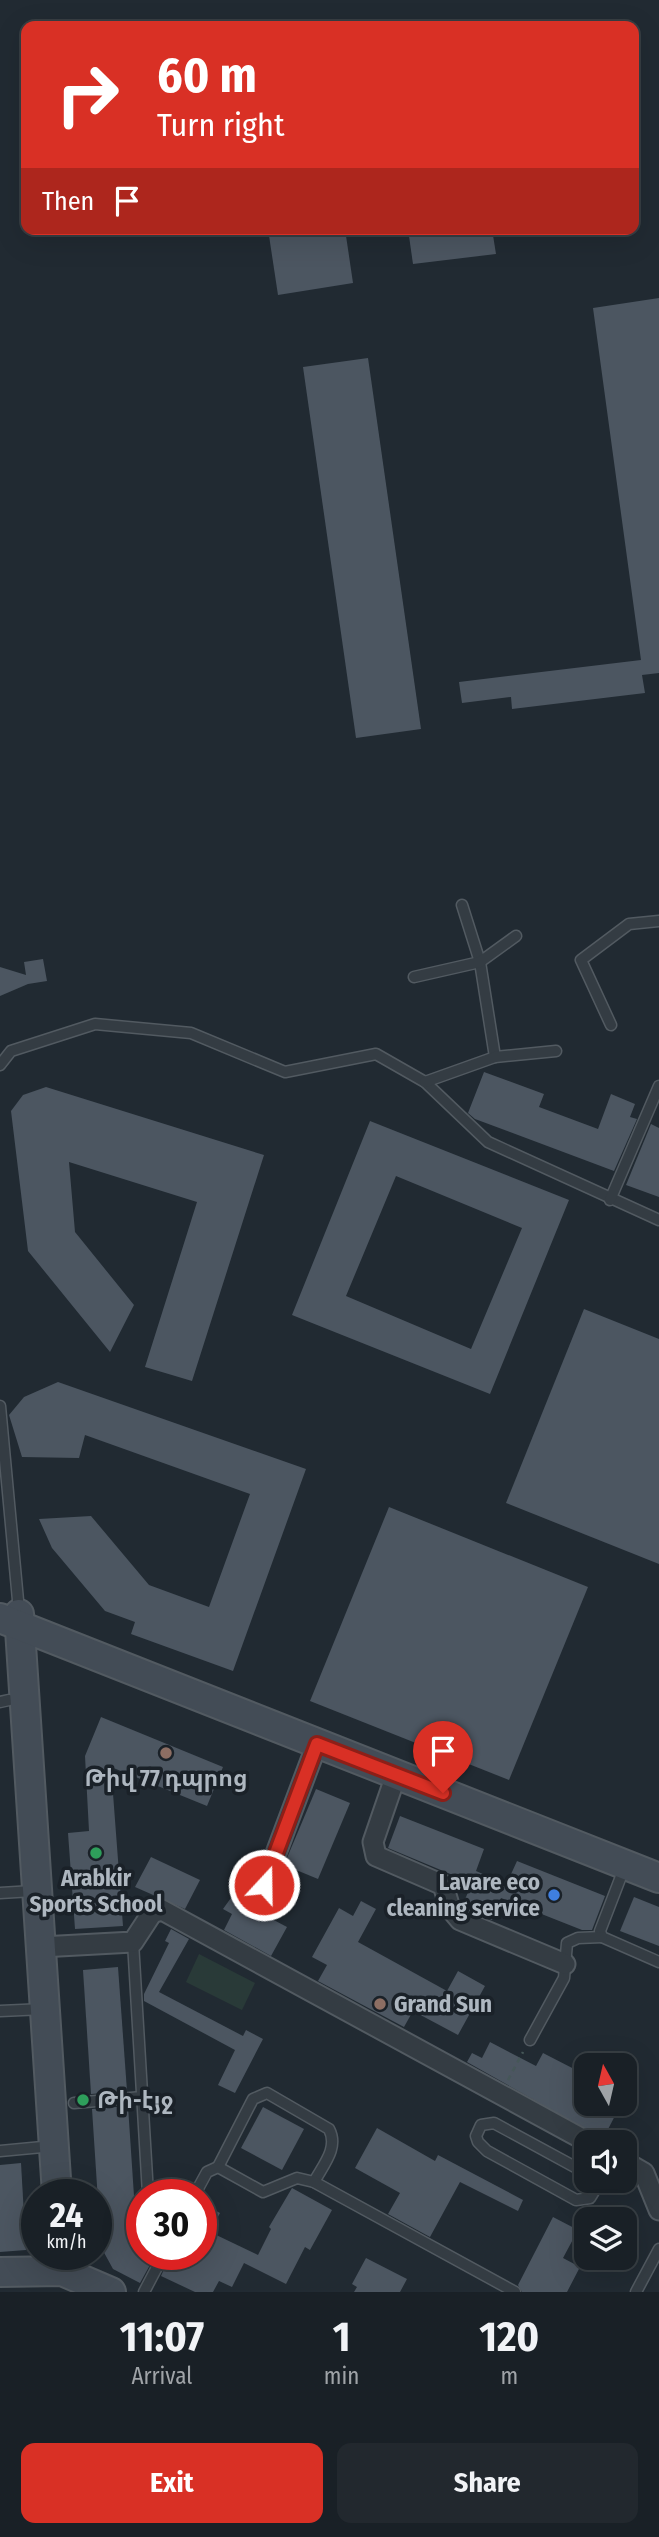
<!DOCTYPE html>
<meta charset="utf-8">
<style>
:root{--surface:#192026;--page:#22282e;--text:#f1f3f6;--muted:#9fa3a7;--line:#373e43;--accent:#d93025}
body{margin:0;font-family:"Fira Sans Condensed","Noto Sans Armenian",sans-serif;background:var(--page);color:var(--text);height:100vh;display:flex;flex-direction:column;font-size:26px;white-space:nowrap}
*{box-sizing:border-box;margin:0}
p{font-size:23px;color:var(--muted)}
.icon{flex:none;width:38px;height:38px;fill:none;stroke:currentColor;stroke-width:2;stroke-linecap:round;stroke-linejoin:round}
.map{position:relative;height:2292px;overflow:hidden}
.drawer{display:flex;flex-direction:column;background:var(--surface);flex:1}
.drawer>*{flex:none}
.guide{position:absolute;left:21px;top:21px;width:618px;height:214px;border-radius:14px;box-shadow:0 7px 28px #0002,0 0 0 2px var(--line);background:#d93025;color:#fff;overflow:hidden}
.needle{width:46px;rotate:352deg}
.tools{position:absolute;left:574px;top:2053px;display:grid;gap:14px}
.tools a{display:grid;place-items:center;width:63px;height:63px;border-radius:14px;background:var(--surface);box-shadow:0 7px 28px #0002,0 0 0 2px var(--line);font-size:35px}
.speed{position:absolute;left:21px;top:2179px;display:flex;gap:14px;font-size:35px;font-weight:700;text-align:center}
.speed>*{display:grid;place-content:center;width:91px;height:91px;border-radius:50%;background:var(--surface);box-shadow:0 7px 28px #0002,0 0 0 2px var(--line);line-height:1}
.speed small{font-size:18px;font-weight:400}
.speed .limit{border:10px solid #d22;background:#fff;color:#111}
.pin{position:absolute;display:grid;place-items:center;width:60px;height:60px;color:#fff;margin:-72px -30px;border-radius:50% 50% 50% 0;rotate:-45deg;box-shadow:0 0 7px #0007}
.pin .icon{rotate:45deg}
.me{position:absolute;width:77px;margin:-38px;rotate:21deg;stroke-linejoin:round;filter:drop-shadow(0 0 5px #0008)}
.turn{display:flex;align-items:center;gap:24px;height:147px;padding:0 21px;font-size:32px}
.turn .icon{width:91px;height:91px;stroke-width:2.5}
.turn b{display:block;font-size:49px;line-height:60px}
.then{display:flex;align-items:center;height:66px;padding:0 21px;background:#0003;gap:14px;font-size:26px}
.eta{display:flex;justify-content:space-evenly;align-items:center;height:119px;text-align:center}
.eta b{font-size:42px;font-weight:700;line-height:49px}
.button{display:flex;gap:14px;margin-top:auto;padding:14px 21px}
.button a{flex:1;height:80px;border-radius:14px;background:var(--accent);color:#fff;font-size:28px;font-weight:700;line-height:80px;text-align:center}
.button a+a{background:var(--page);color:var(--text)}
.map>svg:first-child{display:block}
</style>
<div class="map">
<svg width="659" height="2292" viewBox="0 0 659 2292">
<rect width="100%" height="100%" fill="#212a32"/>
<path fill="#293a38" d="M199 1954 255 1983 242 2010 186 1982Z"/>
<g fill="#4c5661" fill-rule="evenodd">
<path d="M268 229H345L353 283 278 295Z"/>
<path d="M408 229H492L496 254 413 264Z"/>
<path d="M659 298V673L642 675 645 693 512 709 511 697 462 703 459 682 641 660 593 308Z"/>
<path d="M368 358 421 729 356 738 303 367Z"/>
<path d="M43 959 47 981 28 984 0 996V967L26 975 24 962Z"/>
<path d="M484 1072 544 1094 539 1107 598 1129 611 1094 635 1104 630 1117 637 1119 614 1171 475 1119 468 1113Z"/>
<path d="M46 1087 264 1155 192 1381 145 1367 197 1202 69 1162 75 1232 134 1305 110 1352 28 1251 11 1111 23 1095Z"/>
<path d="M370 1121 569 1200 490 1394 292 1315ZM396 1176 522 1228 471 1349 346 1296Z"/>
<path d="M651 1124 659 1128V1197L626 1185Z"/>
<path d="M584 1309 659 1339V1564L506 1503Z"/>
<path d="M58 1382 306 1469 233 1671 131 1634 135 1622 105 1611 52 1548 39 1519 91 1516 149 1585 209 1607 250 1494 85 1435 79 1458 22 1457 9 1415 24 1397Z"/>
<path d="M389 1507 588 1587 509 1780 310 1701Z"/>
<path d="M101 1717 223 1767 207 1806 111 1767 123 1926 75 1929 68 1833 89 1831 85 1756Z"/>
<path d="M316 1789 350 1803 318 1879 284 1865Z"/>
<path d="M400 1816 484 1849 476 1871 490 1877 507 1883 517 1861 605 1896 592 1930H582L501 1898 492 1920 467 1910 463 1904 472 1883 388 1848Z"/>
<path d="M151 1857 200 1880 185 1909 135 1887Z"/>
<path d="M238 1888 252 1896 249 1900 273 1913 270 1918 287 1927 271 1956 224 1930 232 1914 223 1909Z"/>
<path d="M634 1897 659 1907V1946L620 1931Z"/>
<path d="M361 1901 376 1909 358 1942 447 1991 458 1971 485 1986 458 2035 413 2011 404 2027 318 1981 327 1965 312 1957 339 1908 353 1916Z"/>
<path d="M171 1929 189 1939 159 1992 243 2036 246 2030 263 2039 235 2093 218 2085 235 2050 144 2001V1994L169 1943 165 1941Z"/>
<path d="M118 1967 127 2091 91 2094 83 1970Z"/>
<path d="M490 2042 536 2066 543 2053 578 2071 572 2084 586 2091V2104H611L619 2108 603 2139 467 2062 472 2053 482 2058Z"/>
<path d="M128 2106 137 2241 142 2243V2254H156L140 2283 113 2269 101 2247 92 2109Z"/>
<path d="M263 2107 304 2129 282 2170 241 2148Z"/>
<path d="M377 2128 435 2161 438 2155 523 2200 518 2211 460 2182 430 2237 388 2214 400 2193 355 2168Z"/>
<path d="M21 2163 26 2250 0 2252V2165Z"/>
<path d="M292 2188 332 2210 310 2250 305 2247 286 2284 244 2263 232 2287 219 2281 213 2292H195L161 2276 171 2254H201V2203L220 2213 210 2232 258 2255 271 2229 269 2227Z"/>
<path d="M553 2217 578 2230 563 2258 580 2267 567 2292H522L518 2285Z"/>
<path d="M366 2258 407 2279 400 2292H354L357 2287 352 2284Z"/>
</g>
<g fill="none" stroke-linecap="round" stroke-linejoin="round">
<defs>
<g id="lane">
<path d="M462 905 480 962 495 1057"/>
<path d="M414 977 480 962 516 936"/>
<path d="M611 1025 581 960 629 924 659 921"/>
<path d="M0 1065 11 1051 95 1024 191 1033 285 1072 376 1054 425 1082 488 1142 659 1220"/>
<path d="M425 1082 495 1057 556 1051"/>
<path d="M610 1200 659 1086"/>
<path d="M0 1406 19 1611"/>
<path d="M0 1702 9 1700"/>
<path d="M625 1866 600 1931 602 1937 659 1962"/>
<path d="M0 1893 33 1891"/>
<path d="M133 1942 148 2194"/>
<path d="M0 2011 44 2009"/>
<path d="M530 2040 564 1978 567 1943 578 1938 602 1937"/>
<path d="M74 2103 142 2097"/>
<path d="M0 2151 53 2146"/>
<path d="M218 2167 253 2099 267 2093 329 2129C339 2148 323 2165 314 2182"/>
<path d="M586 2173 494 2123 481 2125 476 2136 478 2142 487 2151 576 2200 590 2198 601 2180"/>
<path d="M195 2194 207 2172 218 2167 263 2192 297 2178 314 2182 515 2292"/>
<path d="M144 2292 164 2254"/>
<path d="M636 2292 659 2249"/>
</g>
<g id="street">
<path d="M396 1775 373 1842 376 1856 443 1885 450 1908 460 1920 565 1964"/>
<path d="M264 1885 317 1744"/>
<path d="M41 1947 133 1942 152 1913 162 1910 588 2142"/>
<path d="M625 2162 644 2173 659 2210"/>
</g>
<g id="secondary">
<path d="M19 1614 57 2194"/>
<path d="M0 1618 659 1878"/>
<path d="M0 2272 62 2271 111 2292"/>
</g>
</defs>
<use href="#lane" stroke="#525a61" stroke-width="13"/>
<use href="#street" stroke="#525a61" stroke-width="23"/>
<use href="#secondary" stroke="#525a61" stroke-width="32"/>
<path stroke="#465758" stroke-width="2.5" stroke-dasharray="5 5" stroke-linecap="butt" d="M508 2080 523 2052"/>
<use href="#lane" stroke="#343c43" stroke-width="10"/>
<use href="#street" stroke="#343c43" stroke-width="19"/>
<use href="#secondary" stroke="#434c56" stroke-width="28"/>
</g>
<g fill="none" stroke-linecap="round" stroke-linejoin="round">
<defs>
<path id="route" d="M264 1885 317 1744 443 1793"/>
</defs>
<use href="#route" stroke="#8d1f18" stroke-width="18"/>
<use href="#route" stroke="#d93025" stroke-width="12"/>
</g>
<g fill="#8d6e63" stroke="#1a2128" stroke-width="2.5">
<circle cx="166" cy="1753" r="7"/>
<circle cx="380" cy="2004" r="7"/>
</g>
<g fill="#2e9e5b" stroke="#1a2128" stroke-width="2.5">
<circle cx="96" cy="1853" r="7"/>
<circle cx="83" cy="2100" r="7"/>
</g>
<circle fill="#3f7fe0" stroke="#1a2128" stroke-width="2.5" cx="554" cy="1895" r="7"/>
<g text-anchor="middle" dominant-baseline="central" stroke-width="7" stroke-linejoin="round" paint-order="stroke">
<g font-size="23" font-weight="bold" fill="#aeb7c0" stroke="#1a2128">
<text x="166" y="1778">Թիվ 77 դպրոց</text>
<text x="96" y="1878">Arabkir<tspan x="96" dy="26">Sports School</tspan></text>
<text x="540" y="1882" text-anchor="end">Lavare eco<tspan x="540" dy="26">cleaning service</tspan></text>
<text x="394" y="2004" text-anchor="start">Grand Sun</text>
<text x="97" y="2100" text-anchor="start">Թի-էյջ</text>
</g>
</g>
</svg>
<div class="tools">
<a><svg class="needle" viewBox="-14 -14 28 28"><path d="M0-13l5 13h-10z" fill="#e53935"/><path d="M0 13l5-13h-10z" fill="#9fa3a7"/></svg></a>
<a><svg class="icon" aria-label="sound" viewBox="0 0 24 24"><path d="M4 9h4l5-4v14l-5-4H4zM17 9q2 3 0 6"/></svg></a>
<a><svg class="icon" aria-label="layers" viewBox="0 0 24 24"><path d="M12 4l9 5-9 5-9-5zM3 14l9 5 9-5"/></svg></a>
</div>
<div class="speed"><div>24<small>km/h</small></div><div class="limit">30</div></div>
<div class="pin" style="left:443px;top:1793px;background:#d93025"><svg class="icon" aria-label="arrive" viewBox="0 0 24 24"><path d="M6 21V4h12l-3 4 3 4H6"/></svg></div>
<svg class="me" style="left:264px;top:1885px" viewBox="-20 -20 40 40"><circle r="17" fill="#d93025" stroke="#fff" stroke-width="3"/><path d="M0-11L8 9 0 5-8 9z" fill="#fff"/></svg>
<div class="guide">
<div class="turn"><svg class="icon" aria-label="right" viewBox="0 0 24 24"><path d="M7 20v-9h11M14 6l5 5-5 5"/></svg><div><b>60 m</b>Turn right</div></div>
<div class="then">Then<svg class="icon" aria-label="arrive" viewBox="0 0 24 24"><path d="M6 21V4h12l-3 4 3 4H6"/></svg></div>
</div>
</div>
<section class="drawer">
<div class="eta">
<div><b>11:07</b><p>Arrival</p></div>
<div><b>1</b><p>min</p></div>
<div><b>120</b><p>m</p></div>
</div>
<div class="button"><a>Exit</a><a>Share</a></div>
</section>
